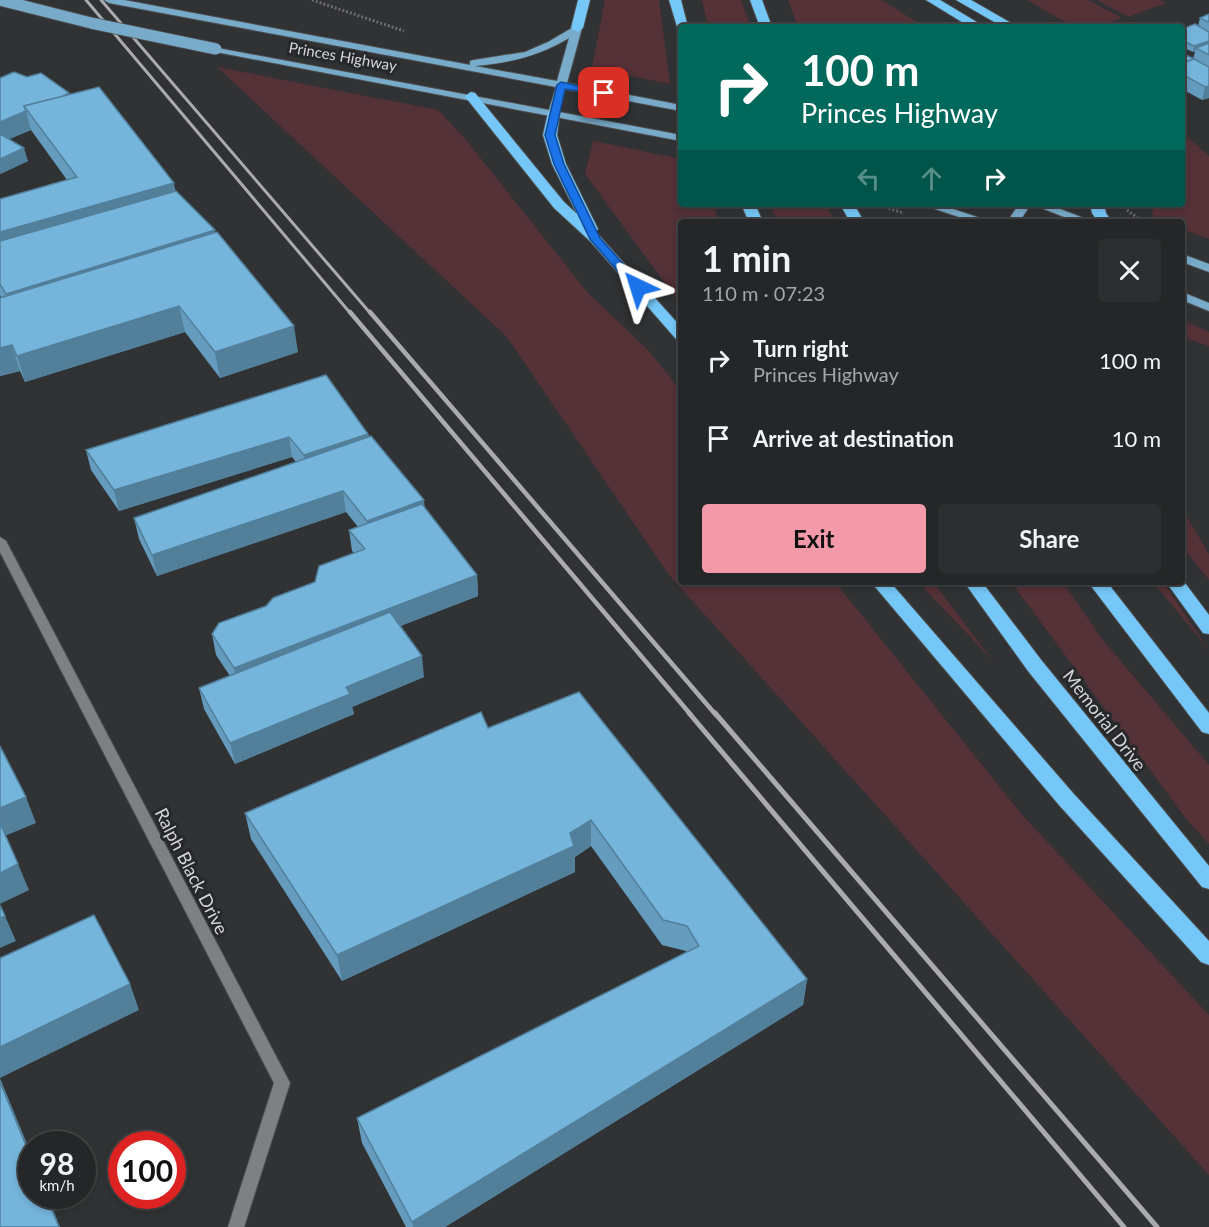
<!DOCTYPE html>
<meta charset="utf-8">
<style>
:root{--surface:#242627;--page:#2c2e2f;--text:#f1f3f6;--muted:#a3a5a7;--line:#414344;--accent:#f39aaa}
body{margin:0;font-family:Lato,sans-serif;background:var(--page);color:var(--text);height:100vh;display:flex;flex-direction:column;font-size:22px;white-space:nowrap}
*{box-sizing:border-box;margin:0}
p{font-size:20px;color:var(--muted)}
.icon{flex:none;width:33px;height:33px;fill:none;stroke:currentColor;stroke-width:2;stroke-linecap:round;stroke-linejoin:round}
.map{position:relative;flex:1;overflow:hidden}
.details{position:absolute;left:678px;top:219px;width:507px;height:366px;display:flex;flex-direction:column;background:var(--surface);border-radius:6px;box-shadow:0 3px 9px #0003,0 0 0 2px var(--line)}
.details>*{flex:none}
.guide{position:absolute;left:678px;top:24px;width:507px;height:183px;border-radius:6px;box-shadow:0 3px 9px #0003,0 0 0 2px var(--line);background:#00695c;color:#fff;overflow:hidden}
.speed{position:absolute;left:18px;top:1131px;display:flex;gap:12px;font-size:30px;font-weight:700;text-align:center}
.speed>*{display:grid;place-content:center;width:78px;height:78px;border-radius:50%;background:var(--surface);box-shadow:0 3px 9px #0003,0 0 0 2px var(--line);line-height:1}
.speed small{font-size:15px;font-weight:400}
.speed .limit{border:9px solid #d22;background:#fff;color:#111}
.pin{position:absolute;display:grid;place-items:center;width:51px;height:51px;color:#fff;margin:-26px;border-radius:12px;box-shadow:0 3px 9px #0006}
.me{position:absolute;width:66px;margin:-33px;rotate:319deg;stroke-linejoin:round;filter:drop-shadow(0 0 4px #0008)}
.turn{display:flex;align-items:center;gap:21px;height:126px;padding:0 24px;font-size:27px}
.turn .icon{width:78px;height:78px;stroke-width:2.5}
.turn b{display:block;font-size:42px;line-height:51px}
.lanes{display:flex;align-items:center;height:57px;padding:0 24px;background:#0003;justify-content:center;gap:30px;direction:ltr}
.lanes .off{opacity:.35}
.round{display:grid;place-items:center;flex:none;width:63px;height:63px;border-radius:6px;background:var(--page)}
.head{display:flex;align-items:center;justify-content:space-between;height:102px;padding:0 24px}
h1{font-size:36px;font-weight:700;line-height:45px}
.cta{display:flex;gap:12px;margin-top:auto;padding:12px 24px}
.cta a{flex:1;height:69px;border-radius:6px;background:var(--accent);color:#111;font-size:24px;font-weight:700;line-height:69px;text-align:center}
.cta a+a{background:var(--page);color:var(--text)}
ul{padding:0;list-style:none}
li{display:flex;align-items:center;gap:18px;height:78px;padding:0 24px}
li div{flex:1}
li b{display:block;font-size:22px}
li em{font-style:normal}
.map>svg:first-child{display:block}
</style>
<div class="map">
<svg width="1209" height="1227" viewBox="0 0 1209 1227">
<rect width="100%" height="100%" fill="#303234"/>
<g fill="#553138">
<path d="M605 0H659L670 84 592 68Z"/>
<path d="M702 0H741L751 27H708Z"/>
<path d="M788 0H882L924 27H798Z"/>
<path d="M1027 0H1088L1122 18C1075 36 1068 23 1027 0Z"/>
<path d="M1097 0H1160L1166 3 1128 17Z"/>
<path d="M217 67 438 110 467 141 587 292 648 350 681 391V582H835L1024 817 1209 1015V1175L669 575 507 337Z"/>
<path d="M1182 132 1209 156V239L1182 229V222H1162L1153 219 1152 204H1182Z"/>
<path d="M593 141 681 159V204H713L719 222H681V305L585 174Z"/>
<path d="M769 204H825L836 222H779Z"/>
<path d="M1182 320 1209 332V346L1182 337Z"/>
<path d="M1182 508 1209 554V580L1182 546Z"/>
<path d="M918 582H933L993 661Z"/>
<path d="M1011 582H1063L1102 639 1209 765V844L1187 820Z"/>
<path d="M1153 582H1163L1209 650Z"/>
</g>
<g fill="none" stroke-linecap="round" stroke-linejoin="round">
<defs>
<path id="street" d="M0 537 6 541 290 1083 244 1227H228L274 1083 0 552Z"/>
<g id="primary">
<path d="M104 0H124L470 65V61L474 60 525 52 548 42 577 25 582 28 567 83 681 105V111L565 89 559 112 681 135V141L216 52 211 49 212 47 549 110 556 87 109 3ZM569 38 557 81 475 66C509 63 540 56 569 38Z"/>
<path d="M920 204H938L992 222H974Z"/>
<path d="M1019 204H1047L1094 222H1077L1031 204 1019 222H1007Z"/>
<path d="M1182 254 1209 264V272L1182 262Z"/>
<path d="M1182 292 1209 303V311L1182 300Z"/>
</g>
<g id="highway">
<path d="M578 0H590L583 28 577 32 571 28Z"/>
<path d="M669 0H681L688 27 678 30Z"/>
<path d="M750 0H762L772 27H760Z"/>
<path d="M926 0H940L985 27H970Z"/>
<path d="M956 0H971L1018 27H1003Z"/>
<path d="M471 92 475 93 564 202 577 214 552 164 543 135 548 112 554 108 559 109 560 112 557 135 566 164 598 229 596 232 681 327V341L676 339 591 242 554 208 467 99 465 96Z"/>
<path d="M741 204H755L763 222H749Z"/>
<path d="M840 204H854L864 222H850Z"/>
<path d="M1090 204H1104L1106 213 1112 222H1098L1092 213Z"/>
<path d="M1182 579 1209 615V634L1203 633 1166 582H1182Z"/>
<path d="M871 582H890L1073 793 1209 941V965L1201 962 1059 805Z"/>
<path d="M964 582H982L1042 661 1209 866V889L1202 887 1028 671Z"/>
<path d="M1088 582H1107L1209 713V734L1202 732Z"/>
</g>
</defs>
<use href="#street" stroke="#4d4f51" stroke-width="2"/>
<use href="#primary" stroke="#4d4f51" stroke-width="2"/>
<use href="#highway" stroke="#4d4f51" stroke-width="2"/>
<g stroke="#6c6d6f" stroke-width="3" stroke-dasharray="2 2" stroke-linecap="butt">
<path d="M312 0 404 31"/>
<path d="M877 205 904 213"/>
<path d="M1127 210 1143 222"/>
</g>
<use href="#street" fill="#7d8183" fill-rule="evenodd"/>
<use href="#primary" fill="#78abc9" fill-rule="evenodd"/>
<use href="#highway" fill="#75c7f7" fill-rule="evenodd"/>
<g stroke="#aaabad" stroke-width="3">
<path d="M86 0 351 314"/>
<path d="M101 0 371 314"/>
</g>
<g stroke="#aaabad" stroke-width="4.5">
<path d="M350 312 691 715"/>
<path d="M370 312 716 715"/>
</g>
<g stroke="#aaabad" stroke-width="5">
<path d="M689 713 1124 1227"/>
<path d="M715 713 1157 1227"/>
</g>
<defs>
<path id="primary-bridge" d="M0 0 91 23 216 49"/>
</defs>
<use href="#primary-bridge" stroke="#4d4f51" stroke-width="13" stroke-linecap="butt"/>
<use href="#primary-bridge" stroke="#78abc9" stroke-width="11"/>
</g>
<g fill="#659cbd">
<path d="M1209 14V98L1202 100 1182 89V53L1193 59 1195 52H1193L1182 47V29L1198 26 1200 18Z"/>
<path d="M0 78 69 95 176 191 215 230V232L298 352 220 378 185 332 25 382 20 371 0 376 1 297 0 295V199L67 180 31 130 9 139 28 161 0 174Z"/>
<path d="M326 375 368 434 369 437 477 575 478 596 400 626 424 677 352 707 354 714 235 764 204 709 199 688 230 676 216 655 212 634 315 582 354 553 352 551 349 530 358 527 346 512 157 576 139 539 134 518 296 462 292 457 119 511 91 470 86 450Z"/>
<path d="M488 728 807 979 803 1005 445 1227H406L362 1143 357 1118 686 953V951L662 945 591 846 575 857V872L342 981 251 839 245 813Z"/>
</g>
<g fill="#527f9a">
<path d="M1209 41V47L1196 48 1195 52H1193L1194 46Z"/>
<path d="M1209 86V98L1202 100 1205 87Z"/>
<path d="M26 111 31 130 0 143V122Z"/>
<path d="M24 148 28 161 0 174V159Z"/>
<path d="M174 183 179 209 0 260V232Z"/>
<path d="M215 230 218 250 12 314 6 294Z"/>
<path d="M179 306 185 332 25 382 17 356Z"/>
<path d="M294 326 298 352 220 378 215 352Z"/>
<path d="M12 345 20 371 0 376V348Z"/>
<path d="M368 434 371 455 307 476 304 455Z"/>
<path d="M289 437 292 457 119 511 114 490Z"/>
<path d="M343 491 346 512 157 576 152 555Z"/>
<path d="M424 500 426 520 370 542 367 521Z"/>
<path d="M477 575 478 596 238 689 234 668Z"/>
<path d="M422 656 424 677 352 707 354 714 235 764 230 743 346 687Z"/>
<path d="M26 797 36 823 0 838V808Z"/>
<path d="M591 820V846L575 857V872L342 981 337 955 570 833Z"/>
<path d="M18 864 29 890 0 904V873Z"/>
<path d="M5 916 16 941 0 948V918Z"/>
<path d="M807 979 803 1005 445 1227H413L412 1222Z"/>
<path d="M130 984 139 1010 0 1078 32 1156V1160L0 1082V1047Z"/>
<path d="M46 1196H48L60 1227H59Z"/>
</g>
<g fill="#75b5dc" stroke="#527f9a" stroke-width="1.5">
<path d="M1209 14V22L1200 18Z"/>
<path d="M1195 24 1209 32V41L1194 46 1182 40V29Z"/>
<path d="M1209 43V55L1196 48Z"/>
<path d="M1182 53 1194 59 1182 63Z"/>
<path d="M1194 59 1209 67V86L1205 87 1182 74V63Z"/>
<path d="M14 72 27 77 41 73 69 93 61 97 24 106 26 111 0 122V78Z"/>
<path d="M99 87 174 183 0 232V199L77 177 24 106Z"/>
<path d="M0 134 24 148 0 159Z"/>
<path d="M176 191 215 230 6 294 0 284V241Z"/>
<path d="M217 232 294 326 215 352 179 306 17 356 12 345 0 348V298Z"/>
<path d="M326 375 368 434 304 455 289 437 114 490 86 450Z"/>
<path d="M371 436 424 500 367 521 343 491 152 555 134 518Z"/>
<path d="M422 504 477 575 234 668 212 634 219 623 266 606 273 598 315 582 319 566 365 549 349 530Z"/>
<path d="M390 612 422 656 346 687 350 694 230 743 199 688Z"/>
<path d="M579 692 807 979 412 1222 357 1118 699 946 687 926 663 920 591 820 570 833 574 846 337 955 245 813 481 712 488 728Z"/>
<path d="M0 746 26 797 0 808Z"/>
<path d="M0 823 18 864 0 873Z"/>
<path d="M0 905 5 916 0 918Z"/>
<path d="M94 915 130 984 0 1047V958Z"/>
<path d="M0 1082 32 1160V1196H46L59 1227H0Z"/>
</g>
<path fill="#1a73e8" stroke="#114b97" stroke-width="1.5" d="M561 82 609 93 604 95 565 89 555 135 564 164 600 238 642 285V290H634L590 239 554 164 545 135 557 85Z"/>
<g text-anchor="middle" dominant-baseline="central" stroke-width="6" stroke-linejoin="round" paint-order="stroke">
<g font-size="15" fill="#d6d7d9" stroke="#26282a">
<text transform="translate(343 56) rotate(10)">Princes Highway</text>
</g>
<g font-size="18" fill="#d6d7d9" stroke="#26282a">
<text transform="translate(1105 720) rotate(52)">Memorial Drive</text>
<text transform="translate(192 871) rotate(63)">Ralph Black Drive</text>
</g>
</g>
</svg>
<div class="speed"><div>98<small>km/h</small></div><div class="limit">100</div></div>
<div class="pin" style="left:604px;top:93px;background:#d93025"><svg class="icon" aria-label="arrive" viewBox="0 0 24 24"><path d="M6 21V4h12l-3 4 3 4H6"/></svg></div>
<svg class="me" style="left:638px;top:287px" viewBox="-20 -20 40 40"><path d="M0-17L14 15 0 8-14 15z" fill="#1a73e8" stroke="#fff" stroke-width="4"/></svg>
<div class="guide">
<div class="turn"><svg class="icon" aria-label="right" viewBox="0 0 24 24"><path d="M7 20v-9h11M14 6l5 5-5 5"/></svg><div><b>100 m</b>Princes Highway</div></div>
<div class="lanes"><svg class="icon off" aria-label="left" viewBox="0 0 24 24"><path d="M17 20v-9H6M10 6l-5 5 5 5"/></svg><svg class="icon off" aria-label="ahead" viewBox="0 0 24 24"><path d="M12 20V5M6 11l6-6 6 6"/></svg><svg class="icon" aria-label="right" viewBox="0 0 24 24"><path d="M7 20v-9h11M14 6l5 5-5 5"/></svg></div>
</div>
<section class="details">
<div class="head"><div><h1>1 min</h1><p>110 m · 07:23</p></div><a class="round"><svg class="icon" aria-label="close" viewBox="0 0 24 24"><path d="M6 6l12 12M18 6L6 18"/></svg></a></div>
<ul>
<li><svg class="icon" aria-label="right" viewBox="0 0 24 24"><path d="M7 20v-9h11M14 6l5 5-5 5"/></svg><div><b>Turn right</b><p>Princes Highway</p></div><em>100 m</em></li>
<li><svg class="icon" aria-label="arrive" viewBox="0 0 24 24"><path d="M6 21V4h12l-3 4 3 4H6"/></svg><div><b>Arrive at destination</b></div><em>10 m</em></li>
</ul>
<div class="cta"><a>Exit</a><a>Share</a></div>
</section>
</div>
